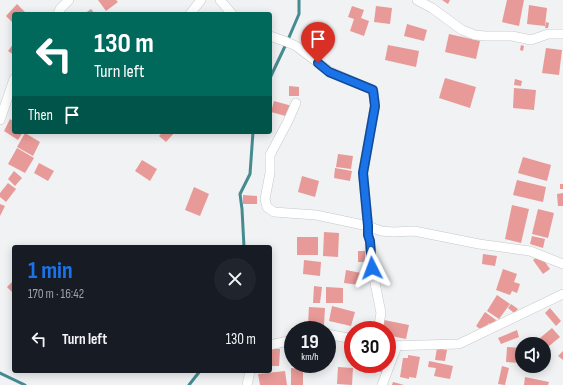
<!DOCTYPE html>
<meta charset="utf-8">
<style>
:root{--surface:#171b24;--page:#20242c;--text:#f1f3f6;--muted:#9ea1a6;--accent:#1a73e8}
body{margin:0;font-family:"Sofia Sans Condensed",sans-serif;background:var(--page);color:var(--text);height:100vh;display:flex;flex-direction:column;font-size:15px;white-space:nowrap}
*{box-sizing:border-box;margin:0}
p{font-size:13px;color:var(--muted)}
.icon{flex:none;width:22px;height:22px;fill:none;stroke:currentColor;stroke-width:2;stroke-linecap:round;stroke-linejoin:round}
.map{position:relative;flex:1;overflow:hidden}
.side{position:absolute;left:12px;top:245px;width:260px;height:128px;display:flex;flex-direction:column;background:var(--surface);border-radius:4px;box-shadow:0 2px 10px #0003}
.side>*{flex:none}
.guide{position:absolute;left:12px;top:12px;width:260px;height:122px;border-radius:4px;box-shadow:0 2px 10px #0003;background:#00695c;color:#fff;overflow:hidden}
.fabs{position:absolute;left:515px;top:337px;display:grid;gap:8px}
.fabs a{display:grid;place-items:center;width:36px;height:36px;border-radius:50%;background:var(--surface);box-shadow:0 2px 10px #0003;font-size:20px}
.speed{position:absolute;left:284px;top:321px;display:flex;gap:8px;font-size:20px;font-weight:700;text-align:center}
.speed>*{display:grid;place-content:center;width:52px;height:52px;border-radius:50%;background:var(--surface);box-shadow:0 2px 10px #0003;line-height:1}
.speed small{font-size:10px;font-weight:400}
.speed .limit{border:6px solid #d22;background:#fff;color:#111}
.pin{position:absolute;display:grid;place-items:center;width:34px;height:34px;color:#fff;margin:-41px -17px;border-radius:50% 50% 50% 0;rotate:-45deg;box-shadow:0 0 4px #0007}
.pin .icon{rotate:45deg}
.me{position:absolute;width:44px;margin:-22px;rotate:357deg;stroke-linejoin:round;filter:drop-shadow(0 0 3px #0008)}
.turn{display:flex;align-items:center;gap:14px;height:84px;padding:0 16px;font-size:18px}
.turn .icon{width:52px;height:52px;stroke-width:2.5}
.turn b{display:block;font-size:28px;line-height:34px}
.then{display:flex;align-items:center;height:38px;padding:0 16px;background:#0003;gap:8px;font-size:15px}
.round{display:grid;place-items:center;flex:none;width:42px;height:42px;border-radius:21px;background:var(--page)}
.head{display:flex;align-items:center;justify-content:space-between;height:68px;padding:0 16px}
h1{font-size:24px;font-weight:700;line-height:30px;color:var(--accent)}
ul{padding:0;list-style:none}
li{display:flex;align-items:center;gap:12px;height:52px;padding:0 16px}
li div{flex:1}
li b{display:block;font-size:15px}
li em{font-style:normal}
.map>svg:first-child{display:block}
</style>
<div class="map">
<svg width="563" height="385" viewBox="0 0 563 385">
<rect width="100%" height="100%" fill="#f0f2f4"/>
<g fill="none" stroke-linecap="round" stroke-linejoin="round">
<g stroke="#458b91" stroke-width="3">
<path d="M270 78 287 42 299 14V0"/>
<path d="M244 247 242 209 240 194 250 174 253 132"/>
<path d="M0 373 25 385"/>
<path d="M189 385 200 371"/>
</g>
</g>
<g fill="#e89a98">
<path d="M98 0H116L118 2 106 11Z"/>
<path d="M442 0H450L448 4Z"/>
<path d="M507 0H524L519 26 502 22Z"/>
<path d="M17 4 27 14H14V24L6 16Z"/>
<path d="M529 5 547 8 545 26 527 24Z"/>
<path d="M352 6 364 10 361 18 369 21 364 36 350 31 354 19 348 17Z"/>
<path d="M376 6 392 8 390 24 374 22Z"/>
<path d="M91 9 95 14H84Z"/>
<path d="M546 22 549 23 548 28H545Z"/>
<path d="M407 24 427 30 424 41 404 36Z"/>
<path d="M449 34 480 41 476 59 445 52Z"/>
<path d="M14 43V55L8 51Z"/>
<path d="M388 45 419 51 416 67 385 60Z"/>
<path d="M521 45 524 46 523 51 520 50Z"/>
<path d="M546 48 562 50 559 75 542 73Z"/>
<path d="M445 78 476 87 470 108 439 98Z"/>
<path d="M515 79 522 81 521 86 514 85Z"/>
<path d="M289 86 299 87V96H289Z"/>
<path d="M514 88 536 90 534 110 513 108Z"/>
<path d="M274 101 292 106 289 117 271 112Z"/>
<path d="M10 119 14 122V132H23L18 140 4 131Z"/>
<path d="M163 132H175L166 142 159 136Z"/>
<path d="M25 133 40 142 33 156 17 147Z"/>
<path d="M17 148 34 158 25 173 8 164Z"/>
<path d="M338 154 353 156 351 169 336 167Z"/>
<path d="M523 157 551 165 547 181 518 173Z"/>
<path d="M142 160 157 169 150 181 135 171Z"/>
<path d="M39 163 54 171 48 181 34 173Z"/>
<path d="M335 168 352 171 350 181 334 178Z"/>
<path d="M14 171 22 178 15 186 8 179Z"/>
<path d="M302 176 319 181 315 197 298 192Z"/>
<path d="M517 180 546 187 543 202 513 195Z"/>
<path d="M8 183 16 189 6 202 0 197V193Z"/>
<rect x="560" y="184" width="3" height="5"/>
<path d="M194 187 209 194 200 216 185 210Z"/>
<path d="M563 193V206H558L557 194Z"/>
<path d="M243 195 257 196V204H243Z"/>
<path d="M0 204 5 206 0 216Z"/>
<path d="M512 205 529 209 521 243 505 239Z"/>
<path d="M538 209 554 213 548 238 532 234Z"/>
<path d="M324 232 339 233 338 257 323 256Z"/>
<path d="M532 236 545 239 543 248 530 244Z"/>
<rect x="297" y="237" width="21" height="18"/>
<rect x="358" y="251" width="7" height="11"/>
<path d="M483 254 497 256 495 266 482 264Z"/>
<path d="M540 255 550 269 543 274 533 260Z"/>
<path d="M304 260 321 262 320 276 303 274Z"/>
<path d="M503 269 517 274 514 282 520 284 517 293 512 291 510 295 496 290Z"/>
<path d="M346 270 361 273 359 285 344 283Z"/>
<path d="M14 280V294L7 287Z"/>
<path d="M314 286 322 287 320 303H313Z"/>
<path d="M326 287 343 288V303H326Z"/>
<path d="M497 295 510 304 499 319 487 311Z"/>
<path d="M511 304 518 309 514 313 508 308Z"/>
<path d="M332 306 355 312 351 326 329 321Z"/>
<path d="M309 307 325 308 324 325 308 324Z"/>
<path d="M550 308 561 321 556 326 545 313Z"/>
<path d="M485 312 496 320 492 326 489 323 483 331 476 326Z"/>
<path d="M384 320 409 325 406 339 387 335V330H382Z"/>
<path d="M552 328 560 337 548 347 540 338Z"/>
<path d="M517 330 519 337 501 344 498 338Z"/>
<path d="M345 343 353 344V350L344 348Z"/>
<path d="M507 347 522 348V363L506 362Z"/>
<path d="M437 348 447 350 445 361 435 360Z"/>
<path d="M270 349H280L279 366H270Z"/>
<path d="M563 351V360L558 356Z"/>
<path d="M408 355 420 357 416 378 409 377V379L400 377 403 358H408Z"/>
<path d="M429 361 453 366 450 379 434 376 436 368 428 367Z"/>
<path d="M362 364H379L377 372 361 368Z"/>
<path d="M381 364 387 365 383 373 378 371Z"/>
<path d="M502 366 509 368 505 385 498 384Z"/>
<path d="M338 367 353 368 352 385 337 384Z"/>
<path d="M291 368 303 369V385H291Z"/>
<path d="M285 371 287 385H260L258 374Z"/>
<path d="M525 377 549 382 548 385H524Z"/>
<path d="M393 382 404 385H392Z"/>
</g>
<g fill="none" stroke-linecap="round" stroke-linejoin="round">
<defs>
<g id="minor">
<path d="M220 0 232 14"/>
<path d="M417 0 432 8 462 30 475 35 485 36H512L531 40 548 34H563"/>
<path d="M58 14 60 9 69 0"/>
<path d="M190 14 201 0"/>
<path d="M270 36 287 42 296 46 329 71 373 90 375 105 363 173 368 226V235L370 241 372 268 381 313 378 330"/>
<path d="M296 103 288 121 270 155V173L265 199 267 207 274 212 316 215 368 226 381 231 393 232 414 231 479 244 530 251 563 264"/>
<path d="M0 120 14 79"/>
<path d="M327 334 353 339"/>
<path d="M270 345 293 340"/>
<path d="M387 346 459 344 563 294"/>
<path d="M247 385 250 371"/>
<path d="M382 385 397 346"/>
</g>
</defs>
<use href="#minor" stroke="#c6c8ca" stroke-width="10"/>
<use href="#minor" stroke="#fff" stroke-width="9"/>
</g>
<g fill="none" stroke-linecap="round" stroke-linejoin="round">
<defs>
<path id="route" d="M318 63 329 72 373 90 375 106 363 173 368 226V235L370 241 372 268"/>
</defs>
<use href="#route" stroke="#114b97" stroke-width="10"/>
<use href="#route" stroke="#1a73e8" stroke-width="7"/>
</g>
</svg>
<div class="fabs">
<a><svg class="icon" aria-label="sound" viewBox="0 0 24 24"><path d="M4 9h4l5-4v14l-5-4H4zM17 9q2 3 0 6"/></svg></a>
</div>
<div class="speed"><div>19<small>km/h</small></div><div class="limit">30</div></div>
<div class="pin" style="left:318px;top:63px;background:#d93025"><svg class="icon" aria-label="arrive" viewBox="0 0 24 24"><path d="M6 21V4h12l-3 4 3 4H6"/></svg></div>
<svg class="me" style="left:372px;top:268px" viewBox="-20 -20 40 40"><path d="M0-17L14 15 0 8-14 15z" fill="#1a73e8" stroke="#fff" stroke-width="4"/></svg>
<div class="guide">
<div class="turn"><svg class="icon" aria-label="left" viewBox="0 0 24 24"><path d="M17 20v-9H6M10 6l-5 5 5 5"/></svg><div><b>130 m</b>Turn left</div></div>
<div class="then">Then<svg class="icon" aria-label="arrive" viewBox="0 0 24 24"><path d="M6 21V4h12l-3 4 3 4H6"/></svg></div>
</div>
<section class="side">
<div class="head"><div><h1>1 min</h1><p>170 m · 16:42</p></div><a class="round"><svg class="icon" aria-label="close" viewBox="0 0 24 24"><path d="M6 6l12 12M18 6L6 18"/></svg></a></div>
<ul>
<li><svg class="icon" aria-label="left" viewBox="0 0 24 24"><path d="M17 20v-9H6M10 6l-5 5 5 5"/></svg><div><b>Turn left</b></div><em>130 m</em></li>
</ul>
</section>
</div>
